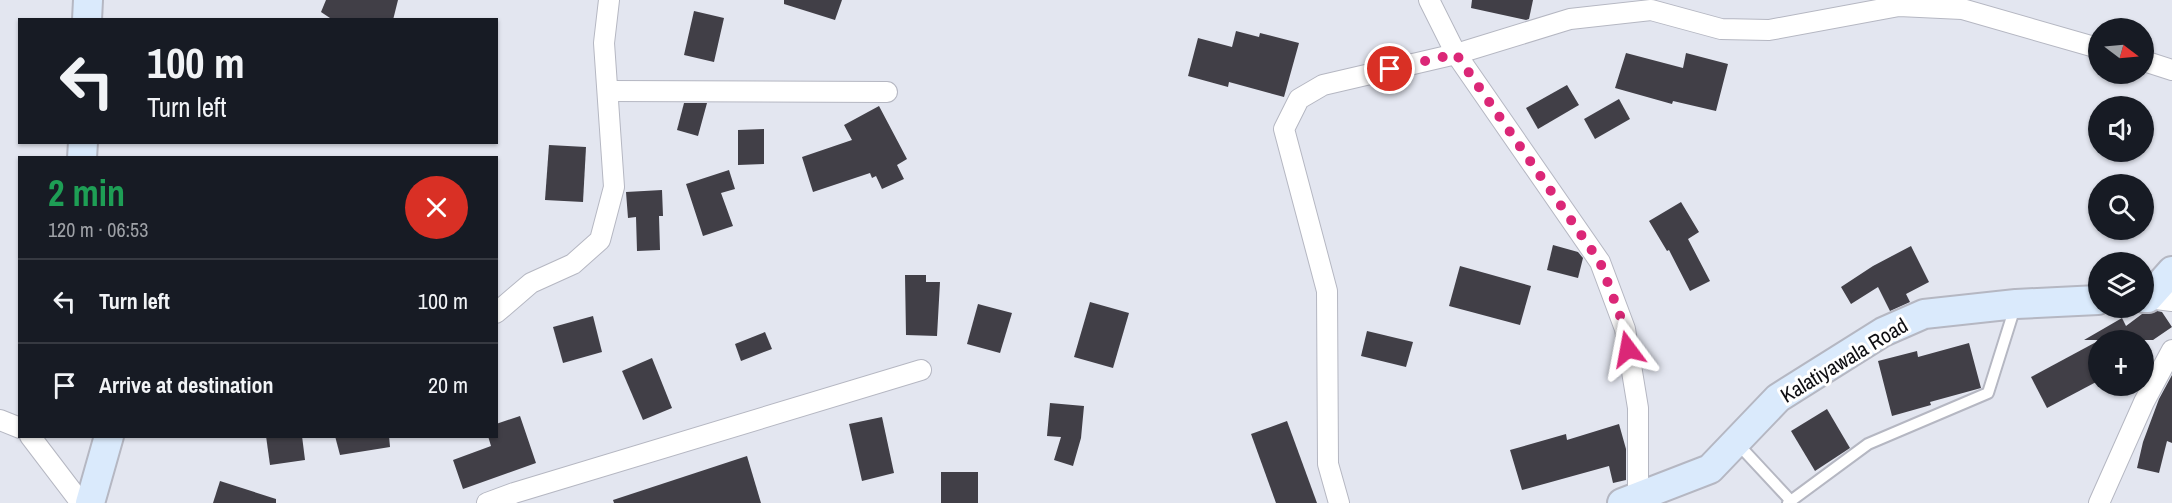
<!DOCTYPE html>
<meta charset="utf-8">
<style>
:root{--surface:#171b24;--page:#242831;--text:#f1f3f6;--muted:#9ea1a6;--line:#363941}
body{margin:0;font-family:"Archivo Narrow",sans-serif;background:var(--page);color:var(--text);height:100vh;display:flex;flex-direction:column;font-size:22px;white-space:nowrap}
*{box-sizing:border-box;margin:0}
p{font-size:20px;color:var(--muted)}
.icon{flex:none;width:33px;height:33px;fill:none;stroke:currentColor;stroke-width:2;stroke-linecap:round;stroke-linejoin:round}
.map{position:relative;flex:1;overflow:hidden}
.sheet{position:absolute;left:18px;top:156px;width:480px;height:282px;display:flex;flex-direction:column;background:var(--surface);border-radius:0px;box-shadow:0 2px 4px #0004}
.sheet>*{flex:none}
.top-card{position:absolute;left:18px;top:18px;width:480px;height:126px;border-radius:0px;box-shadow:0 2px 4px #0004;background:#171b24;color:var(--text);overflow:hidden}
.needle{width:39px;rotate:106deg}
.buttons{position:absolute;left:2088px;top:18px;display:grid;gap:12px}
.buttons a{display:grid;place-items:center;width:66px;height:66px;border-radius:50%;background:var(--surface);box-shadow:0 2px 4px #0004;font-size:30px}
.pin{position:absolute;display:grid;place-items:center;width:51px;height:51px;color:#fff;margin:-26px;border:3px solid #fff;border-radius:50%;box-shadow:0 2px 6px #0007}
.me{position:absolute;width:66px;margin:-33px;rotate:347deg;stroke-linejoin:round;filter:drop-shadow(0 0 4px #0008)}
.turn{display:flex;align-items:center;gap:21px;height:126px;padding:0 30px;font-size:27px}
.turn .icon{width:78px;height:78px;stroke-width:2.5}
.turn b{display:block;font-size:42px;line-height:51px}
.round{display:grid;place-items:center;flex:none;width:63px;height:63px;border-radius:32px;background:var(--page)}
.head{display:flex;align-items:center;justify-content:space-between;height:102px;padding:0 30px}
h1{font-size:36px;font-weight:700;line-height:45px;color:#1e9e55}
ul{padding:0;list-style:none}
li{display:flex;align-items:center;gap:18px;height:84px;padding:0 30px;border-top:2px solid var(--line)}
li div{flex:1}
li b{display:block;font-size:22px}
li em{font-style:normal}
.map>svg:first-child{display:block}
</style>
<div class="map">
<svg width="2172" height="503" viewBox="0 0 2172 503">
<rect width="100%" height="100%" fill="#e3e6f0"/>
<g fill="#413f47">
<path d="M326 0H398L393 20H333L321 12Z"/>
<path d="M784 0H842L835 20 784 4Z"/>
<path d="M1472 0H1533L1529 19 1526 20 1471 8Z"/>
<path d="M694 11 724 18 714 62 684 55Z"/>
<path d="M1236 31 1259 37 1260 33 1299 43 1284 97 1229 82 1228 87 1188 76 1198 38 1232 47Z"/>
<path d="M1626 53 1683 68 1686 53 1728 64 1716 111 1673 101 1672 104 1615 88Z"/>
<path d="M1567 85 1579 105 1538 129 1526 108Z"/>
<path d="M1619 99 1630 119 1595 139 1584 119Z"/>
<path d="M684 103H707L698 136 677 130Z"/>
<path d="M879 106 907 159 897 165 904 179 882 189 876 176 872 178 870 173 813 192 802 157 852 140 844 125Z"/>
<path d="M764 129V164L738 165V130Z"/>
<path d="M549 145 586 147 583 202 545 200Z"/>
<path d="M729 170 735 189 721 193 733 226 703 236 686 184Z"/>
<path d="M662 190 663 216H659L660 250 637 251 636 217 628 218 626 192Z"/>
<path d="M1681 202 1699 232 1688 239 1710 281 1690 291 1669 250 1667 251 1649 221Z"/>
<path d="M1553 245 1578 252 1583 258 1578 278 1547 270Z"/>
<path d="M1911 246 1929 282 1906 294 1910 302 1890 311 1878 287 1851 304 1841 287 1873 266Z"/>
<path d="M1460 266 1531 286 1520 325 1449 306Z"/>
<path d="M905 275H926V282H940L937 336 906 335Z"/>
<path d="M1090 302 1129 313 1113 368 1074 357Z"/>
<path d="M978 304 1012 313 1000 353 967 344Z"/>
<path d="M2157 311 2162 312 2172 327 2153 340H2084L2122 318 2126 326 2142 314H2148Z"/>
<path d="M593 316 602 352 563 363 553 327Z"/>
<path d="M1367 331 1413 342 1406 367 1361 356Z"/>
<path d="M765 332 772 349 741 361 735 344Z"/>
<path d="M2098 341V381L2047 408 2031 377Z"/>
<path d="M1969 343 1981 388 1930 402 1931 405 1892 416 1878 361 1917 351 1918 357Z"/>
<path d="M652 358 672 408 643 420 622 371Z"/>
<path d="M2172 375V443L2167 441 2159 473 2137 468 2143 442 2159 399Z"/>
<path d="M1050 403 1084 406 1081 438 1073 466 1054 460 1061 437 1047 436Z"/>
<path d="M1827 409 1850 448 1815 471 1791 431Z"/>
<path d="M520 416 536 463 463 489 453 460 491 446 488 436H496V424Z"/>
<path d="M882 417 894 473 862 481 849 424Z"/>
<path d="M1287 421 1317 503H1276L1251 434Z"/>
<path d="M1619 424 1626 449V480L1613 483 1609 466 1522 490 1510 450 1566 434 1567 440Z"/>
<path d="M266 436H302L305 460 270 465Z"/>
<path d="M335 436H389L390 447 340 455Z"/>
<path d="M747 456 761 503H614L613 500Z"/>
<rect x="941" y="472" width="37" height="31"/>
<path d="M220 481 276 499V503H213Z"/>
</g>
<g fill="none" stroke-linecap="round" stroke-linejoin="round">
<defs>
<g id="lane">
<path d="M1737 443 1791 501"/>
<path d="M1788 503 1868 444 1988 393 2015 307"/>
</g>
<g id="street">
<path d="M1429 0 1456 54 1600 262 1625 329 1638 408V498"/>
<path d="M2144 61 2172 70"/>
<path d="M608 91 887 92"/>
<path d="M2148 298 2172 301"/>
<path d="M496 313 531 283 573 264 600 240 614 187 604 43 609 0"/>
<path d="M0 420 20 428"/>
<path d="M30 436 81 503"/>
<path d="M487 503 514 493 921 370"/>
<path d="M1339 503 1328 464 1327 291 1284 129 1299 99 1323 85 1456 54 1570 19 1651 10 1721 29 1769 30 1899 6 1962 9 2098 48"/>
<path d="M2099 503 2144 402 2172 350"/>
</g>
<g id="secondary">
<path d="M87 20 88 0"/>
<path d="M82 158 83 142"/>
<path d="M2144 298H2148L2172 271"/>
<path d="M90 503 109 436"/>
<path d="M1622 503 1710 469 1778 398 1883 332 1924 314 2016 304 2098 300"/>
</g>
</defs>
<use href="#lane" stroke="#b5b7c2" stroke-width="14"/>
<use href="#street" stroke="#b5b7c2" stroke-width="22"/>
<use href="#secondary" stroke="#b5b7c2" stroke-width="32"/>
<use href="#lane" stroke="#fff" stroke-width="10"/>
<use href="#street" stroke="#fff" stroke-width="20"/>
<use href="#secondary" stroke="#daeafc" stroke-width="28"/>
</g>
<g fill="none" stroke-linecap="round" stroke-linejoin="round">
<path stroke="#db2777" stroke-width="10" stroke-dasharray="0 18" d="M1390 69 1456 54 1600 262 1625 329 1628 349"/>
</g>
<g text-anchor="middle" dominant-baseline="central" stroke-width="6" stroke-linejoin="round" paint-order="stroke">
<g font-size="21" fill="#0e0e12" stroke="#fff">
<text transform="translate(1844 360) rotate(-31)">Kalatiyawala Road</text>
</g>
</g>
</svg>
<div class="buttons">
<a><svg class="needle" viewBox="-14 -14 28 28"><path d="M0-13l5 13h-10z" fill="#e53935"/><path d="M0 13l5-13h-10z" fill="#9ea1a6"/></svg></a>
<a><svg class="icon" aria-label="sound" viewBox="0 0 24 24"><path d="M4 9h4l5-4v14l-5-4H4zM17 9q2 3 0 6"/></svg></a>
<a><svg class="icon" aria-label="search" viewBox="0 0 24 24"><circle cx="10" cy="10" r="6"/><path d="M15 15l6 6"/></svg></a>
<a><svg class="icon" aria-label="layers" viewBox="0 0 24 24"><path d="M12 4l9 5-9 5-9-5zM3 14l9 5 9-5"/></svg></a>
<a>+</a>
</div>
<div class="pin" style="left:1390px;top:69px;background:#d93025"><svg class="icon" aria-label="arrive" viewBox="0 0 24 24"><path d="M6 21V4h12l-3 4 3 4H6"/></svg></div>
<svg class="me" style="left:1628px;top:349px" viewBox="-20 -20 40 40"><path d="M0-17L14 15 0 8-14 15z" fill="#db2777" stroke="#fff" stroke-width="4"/></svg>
<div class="top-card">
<div class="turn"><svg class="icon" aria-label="left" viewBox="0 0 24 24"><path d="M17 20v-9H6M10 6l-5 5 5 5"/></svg><div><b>100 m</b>Turn left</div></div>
</div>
<section class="sheet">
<div class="head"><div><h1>2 min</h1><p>120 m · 06:53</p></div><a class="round" style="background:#d93025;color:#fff"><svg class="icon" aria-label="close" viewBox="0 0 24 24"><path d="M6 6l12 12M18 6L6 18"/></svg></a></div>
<ul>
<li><svg class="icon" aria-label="left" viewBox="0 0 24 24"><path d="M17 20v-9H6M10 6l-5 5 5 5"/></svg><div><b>Turn left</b></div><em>100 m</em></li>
<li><svg class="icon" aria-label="arrive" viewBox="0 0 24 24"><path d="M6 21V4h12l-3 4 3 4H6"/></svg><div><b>Arrive at destination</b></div><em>20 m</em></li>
</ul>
</section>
</div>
